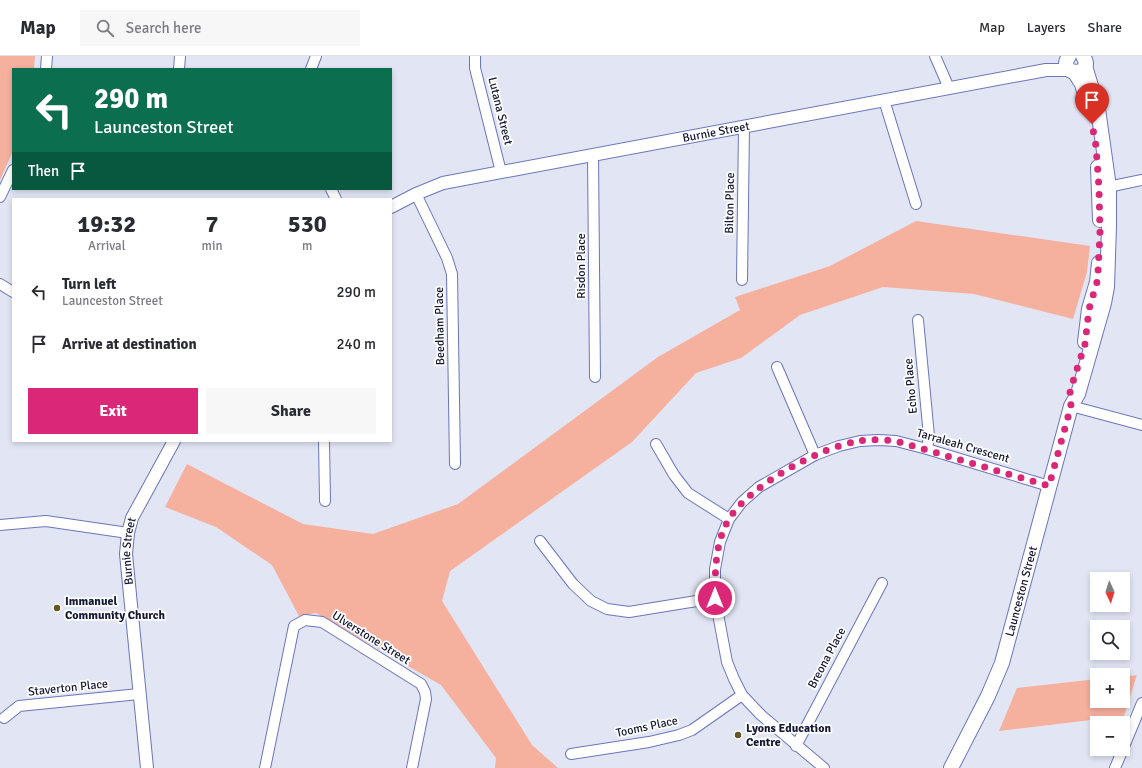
<!DOCTYPE html>
<meta charset="utf-8">
<style>
:root{--surface:#fff;--page:#f7f7f7;--text:#2b2b33;--muted:#7c7c81;--line:#e1e1e2;--accent:#db2777}
body{margin:0;font-family:Signika,sans-serif;background:var(--page);color:var(--text);height:100vh;display:flex;flex-direction:column;font-size:15px;white-space:nowrap}
*{box-sizing:border-box;margin:0}
p{font-size:13px;color:var(--muted)}
.icon{flex:none;width:22px;height:22px;fill:none;stroke:currentColor;stroke-width:2;stroke-linecap:round;stroke-linejoin:round}
.map{position:relative;flex:1;overflow:hidden}
.drawer{position:absolute;left:12px;top:142px;width:380px;height:244px;display:flex;flex-direction:column;background:var(--surface);border-radius:0px;box-shadow:0 2px 6px #0003}
.drawer>*{flex:none}
.banner{position:absolute;left:12px;top:12px;width:380px;height:122px;border-radius:0px;box-shadow:0 2px 6px #0003;background:#0b6e4f;color:#fff;overflow:hidden}
.needle{width:26px;rotate:176deg}
.controls{position:absolute;left:1090px;top:516px;display:grid;gap:8px}
.controls a{display:grid;place-items:center;width:40px;height:40px;border-radius:0px;background:var(--surface);box-shadow:0 2px 6px #0003;font-size:20px}
.pin{position:absolute;display:grid;place-items:center;width:34px;height:34px;color:#fff;margin:-41px -17px;border-radius:50% 50% 50% 0;rotate:-45deg;box-shadow:0 0 4px #0007}
.pin .icon{rotate:45deg}
.me{position:absolute;width:44px;margin:-22px;rotate:0deg;stroke-linejoin:round;filter:drop-shadow(0 0 3px #0008)}
.turn{display:flex;align-items:center;gap:14px;height:84px;padding:0 16px;font-size:18px}
.turn .icon{width:52px;height:52px;stroke-width:2.5}
.turn b{display:block;font-size:28px;line-height:34px}
.then{display:flex;align-items:center;height:38px;padding:0 16px;background:#0003;gap:8px;font-size:15px}
.eta{display:flex;justify-content:space-evenly;align-items:center;height:68px;text-align:center}
.eta b{font-size:24px;font-weight:800;line-height:28px}
.button{display:flex;gap:8px;margin-top:auto;padding:8px 16px}
.button a{flex:1;height:46px;border-radius:0px;background:var(--accent);color:#fff;font-size:16px;font-weight:800;line-height:46px;text-align:center}
.button a+a{background:var(--page);color:var(--text)}
ul{padding:0;list-style:none}
li{display:flex;align-items:center;gap:12px;height:52px;padding:0 16px}
li div{flex:1}
li b{display:block;font-size:15px}
li em{font-style:normal}
header{display:flex;align-items:center;gap:24px;box-sizing:border-box;height:56px;padding:0 20px;background:var(--surface);border-bottom:1px solid var(--line)}
header strong{font-size:19px}
nav{display:flex;gap:22px;margin-inline-start:auto;font-size:14px}
.search{width:280px;height:36px;background:var(--page);display:flex;align-items:center;gap:10px;box-sizing:border-box;padding:0 14px;border-radius:0px;color:var(--muted);font-size:15px}
.map>svg:first-child{display:block}
</style>
<header>
<strong>Map</strong>
<div class="search"><svg class="icon" aria-label="search" viewBox="0 0 24 24"><circle cx="10" cy="10" r="6"/><path d="M15 15l6 6"/></svg>Search here</div>
<nav><a>Map</a><a>Layers</a><a>Share</a></nav>
</header>
<div class="map">
<svg width="1142" height="712" viewBox="0 0 1142 712">
<rect width="100%" height="100%" fill="#e2e5f4"/>
<g fill="#f6b09e">
<path d="M0 0H35L34 13H13V95L0 124Z"/>
<path d="M916 165 1090 190 1087 216 1073 263 974 238 883 231 800 259 741 302 696 317 632 386 450 515 442 545 532 689 558 712H495L496 702 441 629 316 557 299 560 272 509 216 471 165 451 187 408 303 468 373 478 458 448 658 301 740 254 735 241 830 210Z"/>
<path d="M1137 619 1124 660 999 675 1017 632 1097 623V645H1123V621Z"/>
</g>
<g fill="none" stroke-linecap="round" stroke-linejoin="round">
<defs>
<g id="minor">
<path d="M475 0V12L501 116"/>
<path d="M935 0 949 32"/>
<path d="M46 13 47 0"/>
<path d="M179 13 180 0"/>
<path d="M311 13 316 0"/>
<path d="M884 44 916 148"/>
<path d="M593 99 595 321"/>
<path d="M1103 132 1142 124"/>
<path d="M331 133 336 143"/>
<path d="M416 138 447 202 452 218 455 408"/>
<path d="M0 141 13 114"/>
<path d="M742 224 744 71"/>
<path d="M0 228 13 236"/>
<path d="M918 264 929 380 927 393"/>
<path d="M777 311 815 399"/>
<path d="M1071 350 1142 369"/>
<path d="M324 385 325 445"/>
<path d="M656 388 674 419 688 437 729 463"/>
<path d="M0 469 46 465 128 477"/>
<path d="M540 485 573 528 591 545 607 553 629 556 715 542"/>
<path d="M4 662 19 650 139 638"/>
<path d="M796 690 882 527"/>
<path d="M1123 693 1142 647"/>
<path d="M571 698 649 686 679 679 692 674 742 639"/>
<path d="M265 712 294 570 305 564 322 566 421 628 425 636 426 643 412 712"/>
<path d="M824 712 761 659 742 639 734 623 727 606 715 542V513L720 486 729 463 742 446 759 431 815 399 839 390 860 385 878 384 896 385 927 393 1049 430"/>
<path d="M1115 712 1123 693"/>
</g>
<g id="tertiary">
<path id="s1" d="M391 151 416 138 443 127 1046 14H1070"/>
<path id="s2" d="M147 712 126 498 128 477 132 462 174 385"/>
</g>
<g id="secondary">
<path d="M1069 0C1055 21 1097 21 1083 0"/>
<path d="M1075 17 1082 28 1086 43"/>
<path d="M1098 111 1100 164"/>
<path d="M1085 286 1089 253 1097 226 1099 207"/>
<path id="s3" d="M951 712 988 640 1002 607 1071 350 1078 338 1104 247 1107 231 1109 170V131L1098 53 1085 10"/>
</g>
</defs>
<use href="#minor" stroke="#6a76b9" stroke-width="12"/>
<use href="#tertiary" stroke="#6a76b9" stroke-width="14"/>
<use href="#secondary" stroke="#6a76b9" stroke-width="16"/>
<use href="#minor" stroke="#fff" stroke-width="10"/>
<use href="#tertiary" stroke="#fff" stroke-width="12"/>
<use href="#secondary" stroke="#fff" stroke-width="14"/>
</g>
<g fill="none" stroke-linecap="round" stroke-linejoin="round">
<path stroke="#db2777" stroke-width="7" stroke-dasharray="0 12.6" d="M715 542C715 516 715 486 729 463 750 429 820 391 859 385 871 383 884 384 896 385L1049 430 1071 350 1070 335 1085 288 1089 253 1097 226 1098 216 1100 177 1099 132 1096 90 1092 68"/>
</g>
<g fill="#645724" stroke="#fff" stroke-width="1.5">
<circle cx="57" cy="552" r="4"/>
<circle cx="738" cy="679" r="4"/>
</g>
<g text-anchor="middle" dominant-baseline="central" stroke-width="3.5" stroke-linejoin="round" paint-order="stroke">
<g font-size="12" fill="#141833" stroke="#fff">
<text transform="translate(500 55) rotate(76)">Lutana Street</text>
<text stroke="none"><textPath href="#s1" startOffset="335">Burnie Street</textPath></text>
<text transform="translate(730 147) rotate(-89)">Bilton Place</text>
<text transform="translate(581 210) rotate(-90)">Risdon Place</text>
<text transform="translate(440 270) rotate(-91)">Beedham Place</text>
<text transform="translate(911 330) rotate(-95)">Echo Place</text>
<text transform="translate(963 390) rotate(16)">Tarraleah Crescent</text>
<text stroke="none"><textPath href="#s2" startOffset="218">Burnie Street</textPath></text>
<text stroke="none"><textPath href="#s3" startOffset="191">Launceston Street</textPath></text>
<text transform="translate(371 582) rotate(32)">Ulverstone Street</text>
<text transform="translate(827 602) rotate(-62)">Breona Place</text>
<text transform="translate(68 632) rotate(-6)">Staverton Place</text>
<text transform="translate(647 671) rotate(-12)">Tooms Place</text>
</g>
<g font-size="12" font-weight="bold" fill="#141833" stroke="#fff" text-anchor="start">
<text x="65" y="545">Immanuel<tspan x="65" dy="14">Community Church</tspan></text>
<text x="746" y="672">Lyons Education<tspan x="746" dy="14">Centre</tspan></text>
</g>
</g>
</svg>
<div class="controls">
<a><svg class="needle" viewBox="-14 -14 28 28"><path d="M0-13l5 13h-10z" fill="#e53935"/><path d="M0 13l5-13h-10z" fill="#7c7c81"/></svg></a>
<a><svg class="icon" aria-label="search" viewBox="0 0 24 24"><circle cx="10" cy="10" r="6"/><path d="M15 15l6 6"/></svg></a>
<a>+</a>
<a>−</a>
</div>
<div class="pin" style="left:1092px;top:68px;background:#d93025"><svg class="icon" aria-label="arrive" viewBox="0 0 24 24"><path d="M6 21V4h12l-3 4 3 4H6"/></svg></div>
<svg class="me" style="left:715px;top:542px" viewBox="-20 -20 40 40"><circle r="17" fill="#db2777" stroke="#fff" stroke-width="3"/><path d="M0-11L8 9 0 5-8 9z" fill="#fff"/></svg>
<div class="banner">
<div class="turn"><svg class="icon" aria-label="left" viewBox="0 0 24 24"><path d="M17 20v-9H6M10 6l-5 5 5 5"/></svg><div><b>290 m</b>Launceston Street</div></div>
<div class="then">Then<svg class="icon" aria-label="arrive" viewBox="0 0 24 24"><path d="M6 21V4h12l-3 4 3 4H6"/></svg></div>
</div>
<section class="drawer">
<div class="eta">
<div><b>19:32</b><p>Arrival</p></div>
<div><b>7</b><p>min</p></div>
<div><b>530</b><p>m</p></div>
</div>
<ul>
<li><svg class="icon" aria-label="left" viewBox="0 0 24 24"><path d="M17 20v-9H6M10 6l-5 5 5 5"/></svg><div><b>Turn left</b><p>Launceston Street</p></div><em>290 m</em></li>
<li><svg class="icon" aria-label="arrive" viewBox="0 0 24 24"><path d="M6 21V4h12l-3 4 3 4H6"/></svg><div><b>Arrive at destination</b></div><em>240 m</em></li>
</ul>
<div class="button"><a>Exit</a><a>Share</a></div>
</section>
</div>
